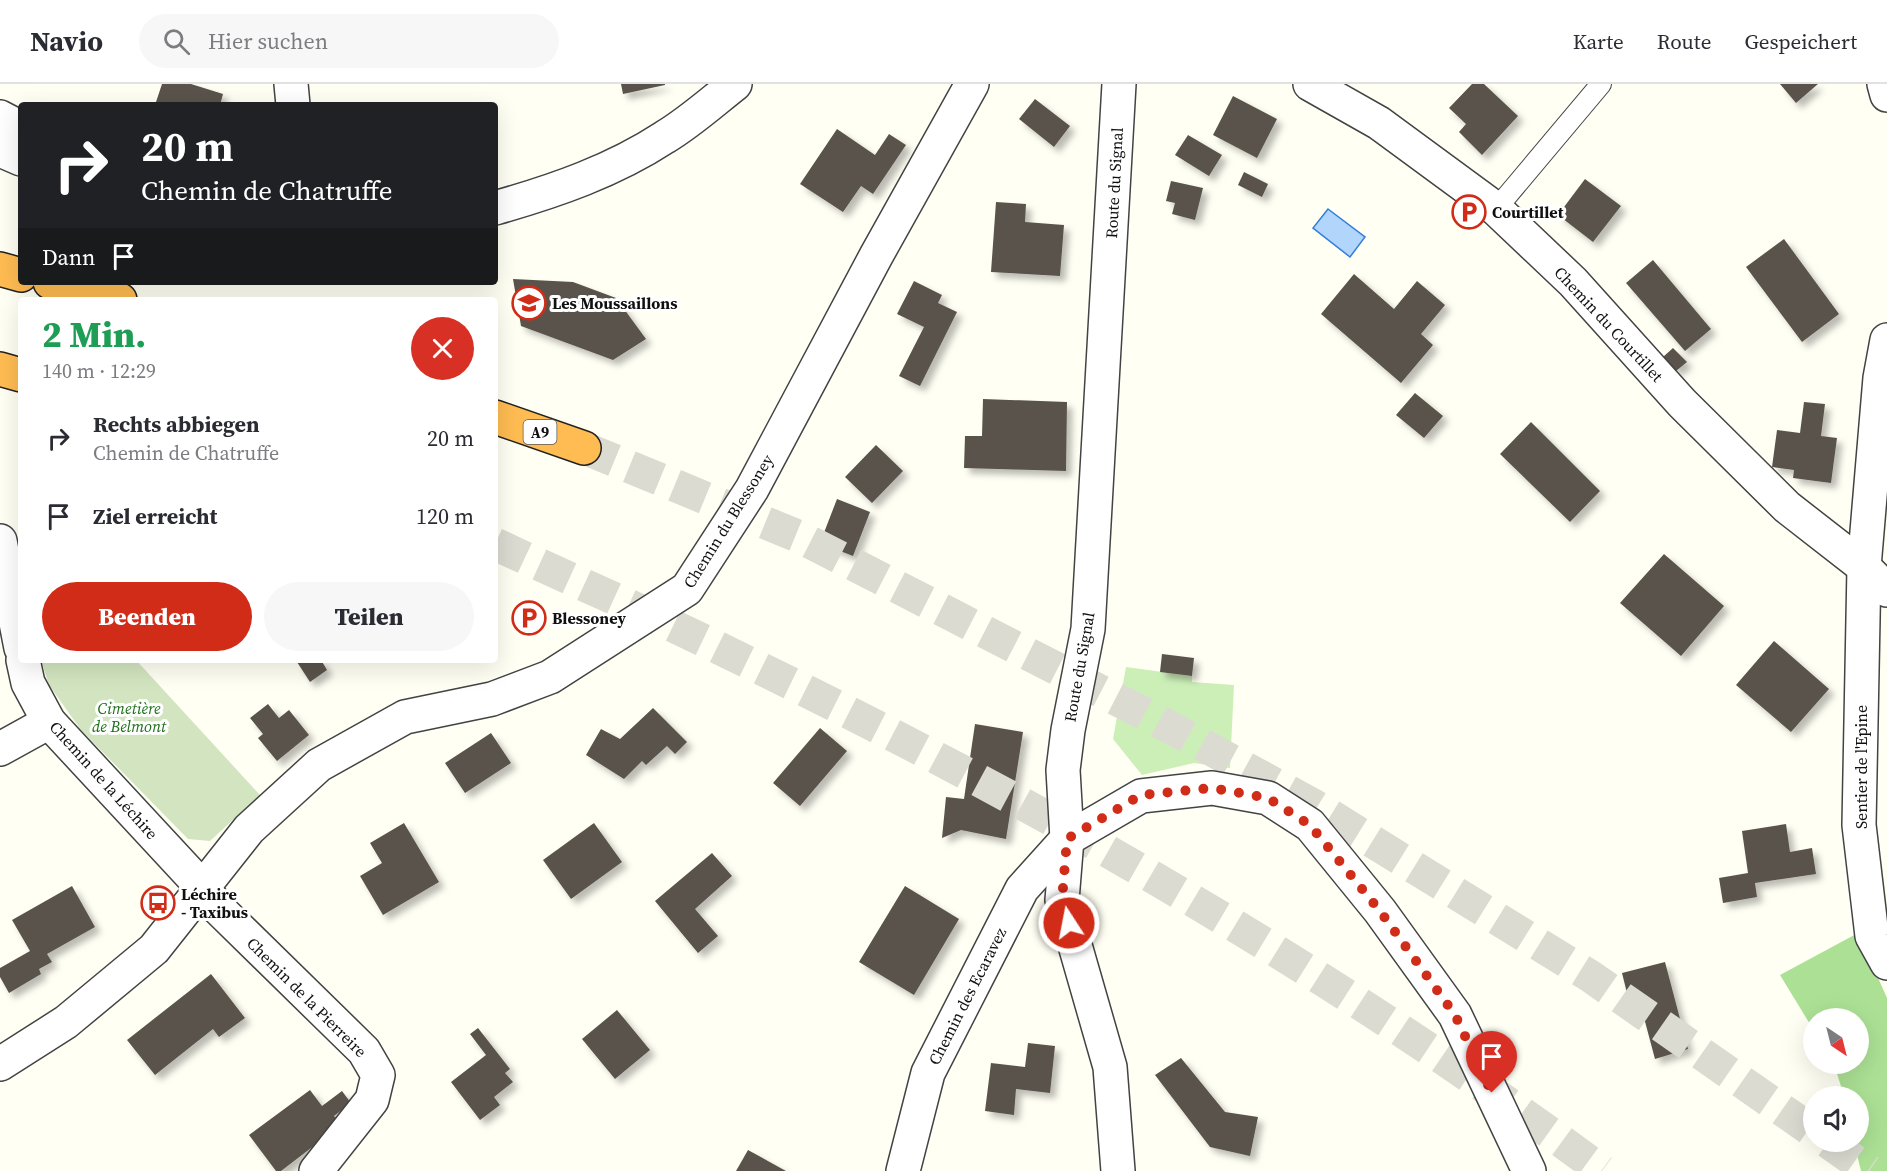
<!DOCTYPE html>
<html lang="de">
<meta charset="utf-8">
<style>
:root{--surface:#fff;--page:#f7f7f7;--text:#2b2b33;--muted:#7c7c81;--line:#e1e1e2;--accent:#d02c18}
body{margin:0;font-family:"Source Serif 4",serif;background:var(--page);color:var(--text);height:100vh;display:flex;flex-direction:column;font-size:22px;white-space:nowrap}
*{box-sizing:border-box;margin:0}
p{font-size:20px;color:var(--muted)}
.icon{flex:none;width:33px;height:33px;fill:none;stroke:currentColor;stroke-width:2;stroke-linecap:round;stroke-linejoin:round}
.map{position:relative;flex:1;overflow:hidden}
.details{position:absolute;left:18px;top:213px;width:480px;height:366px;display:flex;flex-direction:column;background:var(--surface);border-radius:6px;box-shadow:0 6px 24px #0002}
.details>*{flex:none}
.guide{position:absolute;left:18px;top:18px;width:480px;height:183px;border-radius:6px;box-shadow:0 6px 24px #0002;background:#202124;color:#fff;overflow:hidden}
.needle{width:39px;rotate:145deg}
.controls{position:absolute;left:1803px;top:924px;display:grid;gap:12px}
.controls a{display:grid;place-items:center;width:66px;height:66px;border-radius:50%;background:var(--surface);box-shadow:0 6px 24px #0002;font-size:30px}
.pin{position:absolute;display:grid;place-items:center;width:51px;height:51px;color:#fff;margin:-62px -26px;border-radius:50% 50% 50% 0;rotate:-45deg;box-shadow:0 0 6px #0007}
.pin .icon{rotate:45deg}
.me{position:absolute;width:66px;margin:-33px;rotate:349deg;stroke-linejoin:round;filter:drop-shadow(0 0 4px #0008)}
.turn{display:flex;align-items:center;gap:21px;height:126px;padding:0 24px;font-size:27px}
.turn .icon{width:78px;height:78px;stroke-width:2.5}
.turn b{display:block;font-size:42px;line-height:51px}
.then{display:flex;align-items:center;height:57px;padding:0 24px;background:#0003;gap:12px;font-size:22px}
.round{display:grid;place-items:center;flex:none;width:63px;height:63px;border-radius:32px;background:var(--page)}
.head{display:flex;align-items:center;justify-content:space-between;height:102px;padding:0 24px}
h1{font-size:36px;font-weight:800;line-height:45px;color:#1e9e55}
.cta{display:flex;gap:12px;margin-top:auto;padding:12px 24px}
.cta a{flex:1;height:69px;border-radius:36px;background:var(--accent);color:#fff;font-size:24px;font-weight:800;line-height:69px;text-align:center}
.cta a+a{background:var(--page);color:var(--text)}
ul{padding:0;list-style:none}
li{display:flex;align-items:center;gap:18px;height:78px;padding:0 24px}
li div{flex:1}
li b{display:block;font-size:22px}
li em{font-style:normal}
header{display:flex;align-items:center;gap:36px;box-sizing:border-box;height:84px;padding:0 30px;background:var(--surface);border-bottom:2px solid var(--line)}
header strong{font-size:28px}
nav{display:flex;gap:33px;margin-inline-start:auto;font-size:21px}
.search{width:420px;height:54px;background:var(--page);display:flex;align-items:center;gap:15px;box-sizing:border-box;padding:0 21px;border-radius:33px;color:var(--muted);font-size:22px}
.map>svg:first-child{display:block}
</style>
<header>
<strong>Navio</strong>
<div class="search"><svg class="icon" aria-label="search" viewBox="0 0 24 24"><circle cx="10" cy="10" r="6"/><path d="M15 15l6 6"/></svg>Hier suchen</div>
<nav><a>Karte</a><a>Route</a><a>Gespeichert</a></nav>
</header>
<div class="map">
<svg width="1887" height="1087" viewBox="0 0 1887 1087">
<defs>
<filter id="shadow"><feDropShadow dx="5.5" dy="5.5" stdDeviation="3" flood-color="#0004"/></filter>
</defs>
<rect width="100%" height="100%" fill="#fffff4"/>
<path fill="#ccefb8" d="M1126 583 1192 592V598L1234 601 1230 684 1194 679 1142 691 1113 655Z"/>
<path fill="#ace195" d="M1858 849 1887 914V1087H1861L1854 1058H1858V1012H1844L1834 980H1858V934H1814L1813 945 1780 891Z"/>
<path fill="#d3e5c0" d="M41 576H136L260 711 210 757 188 755 81 646 49 601Z"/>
<path fill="#b2d5fc" stroke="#317ddb" stroke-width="1.5" d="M1328 125 1365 153 1350 173 1313 144Z"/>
<g fill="#5a534b" filter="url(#shadow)">
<path d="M162 0H191L223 10 220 21H155Z"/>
<path d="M621 0H665V1L623 10Z"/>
<path d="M1472 0H1484L1518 32 1482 71 1459 48 1466 40 1449 24Z"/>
<path d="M1780 0H1818L1796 19Z"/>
<path d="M1233 12 1277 35 1257 74 1213 51Z"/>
<path d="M1035 15 1070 42 1054 63 1019 35Z"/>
<path d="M837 45 875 71 889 50 906 61 873 110 861 102 843 128 800 100Z"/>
<path d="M1188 51 1222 71 1209 92 1175 71Z"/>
<path d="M1244 88 1268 100 1262 113 1238 101Z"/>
<path d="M1585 95 1621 122 1593 158 1558 131Z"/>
<path d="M1171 97 1203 104 1195 136 1172 130 1175 119 1166 117Z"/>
<path d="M996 118 1026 120 1025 138 1064 141 1060 192 991 188Z"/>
<path d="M1784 155 1839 230 1802 258 1746 183Z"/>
<path d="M1653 176 1711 245 1685 267 1626 199Z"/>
<path d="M1354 190 1394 225 1417 197 1445 221 1421 250 1433 261 1401 299 1321 230Z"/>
<path d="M513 195 573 198 616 214 646 255 613 276 521 242Z"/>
<path d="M914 197 942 211 938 219 957 228 920 302 899 292 924 243 897 230Z"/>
<path d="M1673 264 1687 278 1676 287 1663 273Z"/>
<path d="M1415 309 1443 332 1424 354 1396 331Z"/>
<path d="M983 315 1067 318 1066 387 964 384 965 352H982Z"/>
<path d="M1804 318 1825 320 1821 352 1837 354 1831 399 1793 394 1794 386 1772 383 1777 346 1800 349Z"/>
<path d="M1531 338 1600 407 1570 438 1500 370Z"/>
<path d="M876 361 903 387 872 419 845 393Z"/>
<path d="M837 415 870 428 853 472 820 459Z"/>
<path d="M1664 470 1724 522 1681 572 1620 519Z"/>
<path d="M1774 557 1829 605 1791 648 1736 601Z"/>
<path d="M1162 570 1194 574 1192 592 1160 588Z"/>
<path d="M300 576H321L327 586 310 598 297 578Z"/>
<path d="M268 620 279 634 289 626 309 651 277 677 258 654 263 650 250 634Z"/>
<path d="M653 624 687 658 675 670 667 662 646 681 642 677 624 695 586 671 601 645 620 655Z"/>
<path d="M975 640 1023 648 1006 755 961 746 942 754 946 713 964 715Z"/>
<path d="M820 644 847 667 800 722 773 699Z"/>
<path d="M491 649 511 679 465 709 445 679Z"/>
<path d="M404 739 439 798 383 831 360 792 382 779 370 759Z"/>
<path d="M594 739 622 778 571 815 543 776Z"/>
<path d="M1786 740 1790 768 1812 764 1816 790 1755 799 1757 813 1723 819 1719 794 1748 789 1742 747Z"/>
<path d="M712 769 732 792 695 825 718 852 698 869 655 817Z"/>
<path d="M72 802 95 843 47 870 52 878 39 885 41 890 9 909 0 893V884L30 867 12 836Z"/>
<path d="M905 802 959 835 914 911 859 878Z"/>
<path d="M1665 878 1688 965 1655 975 1639 915 1629 917 1622 889Z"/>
<path d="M211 890 245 934 219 953 213 945 155 991 127 956Z"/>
<path d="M617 926 650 966 615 995 582 955Z"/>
<path d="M478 944 510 985 505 989 513 998 494 1013 500 1021 480 1036 451 998 486 971 470 950Z"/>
<path d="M1028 959 1055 962 1050 1009 1016 1005 1014 1031 985 1027 991 979 1025 983Z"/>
<path d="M1181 974 1225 1028 1258 1033 1250 1072 1210 1063 1155 991Z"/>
<path d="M310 1006 322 1022 342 1007 351 1019 334 1032 341 1041 281 1087H276L249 1051Z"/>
<path d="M748 1066 786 1087H736Z"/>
</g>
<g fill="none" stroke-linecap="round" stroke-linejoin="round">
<g stroke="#dbdbd2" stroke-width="33" stroke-dasharray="33 16" stroke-linecap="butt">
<path d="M584 364 800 453 1153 634 1315 722 1590 892 1814 1048"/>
<path d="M495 460C574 497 655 532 733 571 1036 718 1331 886 1602 1087"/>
<path d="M1828 1058 1869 1087"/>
</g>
<defs>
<path id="service" d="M1496 125 1601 0"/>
<g id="minor">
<path d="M291 0 293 21"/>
<path d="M1310 0 1379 39 1496 125 1573 198 1682 319 1787 423 1864 483 1887 506"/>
<path d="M1884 0 1887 11"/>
<path d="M1887 256 1880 294 1864 483 1859 741 1872 852 1887 879"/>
<path d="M0 457 21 564"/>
<path d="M23 576 28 599 49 638 203 804 219 825 364 967 378 991 372 1016 316 1087"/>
<path d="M0 665 49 638"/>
<path d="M0 980 66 938 154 865 249 745 319 681 405 633 492 615 550 593 687 505 752 405 876 172 972 0"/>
<path d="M903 1087 928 989 1022 805 1067 755 1141 712 1212 704 1268 714 1310 741 1380 827 1455 931 1529 1087"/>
<path d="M1118 1087 1110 983 1062 816 1067 755 1063 686 1068 646 1088 545 1119 0"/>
</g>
<g id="tertiary">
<path d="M0 33 21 44"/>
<path d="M0 66 21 75"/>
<path d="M495 124C555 107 613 87 665 53 690 38 712 18 735 0"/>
</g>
<g id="motorway">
<path d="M0 185 21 191"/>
<path d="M50 198 120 216"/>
<path d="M0 285 21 291"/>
<path d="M495 333 584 364"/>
</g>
</defs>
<use href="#service" stroke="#434343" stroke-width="22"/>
<use href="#minor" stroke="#434343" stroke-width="36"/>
<use href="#tertiary" stroke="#434343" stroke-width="36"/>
<use href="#motorway" stroke="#212121" stroke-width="36"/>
<use href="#service" stroke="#fff" stroke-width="20"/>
<use href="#minor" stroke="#fff" stroke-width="33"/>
<use href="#tertiary" stroke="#fff" stroke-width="33"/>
<use href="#motorway" stroke="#ffbc52" stroke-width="33"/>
</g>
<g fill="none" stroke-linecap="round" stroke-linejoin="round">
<path stroke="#d02c18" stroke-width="10" stroke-dasharray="0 18" d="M1069 839 1062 816 1067 755 1141 711 1212 704 1268 714 1310 741 1380 827 1455 931 1492 1009"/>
</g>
<defs>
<symbol id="parking-ring" viewBox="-11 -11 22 22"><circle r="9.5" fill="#fff" stroke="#d02c18" stroke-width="1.5"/><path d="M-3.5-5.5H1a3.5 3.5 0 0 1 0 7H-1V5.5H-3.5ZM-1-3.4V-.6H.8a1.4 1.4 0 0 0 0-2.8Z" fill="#d02c18"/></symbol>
<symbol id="school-ring" viewBox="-11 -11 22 22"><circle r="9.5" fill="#fff" stroke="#d02c18" stroke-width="1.5"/><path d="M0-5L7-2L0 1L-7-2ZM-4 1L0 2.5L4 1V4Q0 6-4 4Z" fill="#d02c18"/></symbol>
<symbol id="bus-ring" viewBox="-11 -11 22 22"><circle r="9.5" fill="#fff" stroke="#d02c18" stroke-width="1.5"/><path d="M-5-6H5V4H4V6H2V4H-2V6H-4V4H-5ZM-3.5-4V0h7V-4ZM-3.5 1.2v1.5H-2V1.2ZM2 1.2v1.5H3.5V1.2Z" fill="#d02c18"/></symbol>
</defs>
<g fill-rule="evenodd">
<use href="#parking-ring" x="1450" y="109" width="38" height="38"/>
<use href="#school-ring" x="510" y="200" width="38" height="38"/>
<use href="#parking-ring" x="510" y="515" width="38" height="38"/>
<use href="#bus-ring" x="139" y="800" width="38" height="38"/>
</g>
<g text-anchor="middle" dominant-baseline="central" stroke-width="6" stroke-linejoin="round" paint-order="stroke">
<rect fill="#fff" stroke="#585858" stroke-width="1.5" x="523.5" y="336" width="33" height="24" rx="4.5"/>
<g font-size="15" font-weight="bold" fill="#101010">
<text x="540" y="348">A9</text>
</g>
<g font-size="16" fill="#101010" stroke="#fff">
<text transform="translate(1114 99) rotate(-87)">Route du Signal</text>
<text transform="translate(1609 240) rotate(47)">Chemin du Courtillet</text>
<text transform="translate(728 437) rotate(-58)">Chemin du Blessoney</text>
<text transform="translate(1079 583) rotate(-80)">Route du Signal</text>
<text transform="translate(1861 683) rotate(-90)">Sentier de l'Epine</text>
<text transform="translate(104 696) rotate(48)">Chemin de la Léchire</text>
<text transform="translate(967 912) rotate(-63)">Chemin des Ecaravez</text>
<text transform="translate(307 913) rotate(45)">Chemin de la Pierreire</text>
</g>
<g font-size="16" font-weight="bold" fill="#101010" stroke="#fff" text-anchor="start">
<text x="1492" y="128">Courtillet</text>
<text x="552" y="219">Les Moussaillons</text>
<text x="552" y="534">Blessoney</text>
<text x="181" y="810">Léchire<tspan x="181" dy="18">- Taxibus</tspan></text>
</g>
<g font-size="16" font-style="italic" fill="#1d7018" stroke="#fff">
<text x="129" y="624">Cimetière<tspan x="129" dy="18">de Belmont</tspan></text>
</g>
</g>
</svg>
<div class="controls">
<a><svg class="needle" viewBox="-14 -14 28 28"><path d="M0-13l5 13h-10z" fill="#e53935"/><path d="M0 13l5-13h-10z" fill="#7c7c81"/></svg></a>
<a><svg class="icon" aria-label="sound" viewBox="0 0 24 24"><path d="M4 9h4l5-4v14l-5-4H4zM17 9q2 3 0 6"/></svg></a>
</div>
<div class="pin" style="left:1492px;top:1009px;background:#d93025"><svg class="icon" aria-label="arrive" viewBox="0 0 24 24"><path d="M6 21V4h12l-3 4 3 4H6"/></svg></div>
<svg class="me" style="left:1069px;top:839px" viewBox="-20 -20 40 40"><circle r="17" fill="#d02c18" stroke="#fff" stroke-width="3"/><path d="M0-11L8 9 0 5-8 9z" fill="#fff"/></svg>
<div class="guide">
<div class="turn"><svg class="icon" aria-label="right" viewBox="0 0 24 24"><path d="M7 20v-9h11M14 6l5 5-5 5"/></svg><div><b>20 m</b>Chemin de Chatruffe</div></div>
<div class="then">Dann<svg class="icon" aria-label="arrive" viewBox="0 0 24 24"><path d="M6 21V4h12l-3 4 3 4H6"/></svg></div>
</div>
<section class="details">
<div class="head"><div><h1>2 Min.</h1><p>140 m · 12:29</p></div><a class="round" style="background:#d93025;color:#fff"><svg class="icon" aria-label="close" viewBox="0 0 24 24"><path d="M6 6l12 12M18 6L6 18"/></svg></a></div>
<ul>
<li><svg class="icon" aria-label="right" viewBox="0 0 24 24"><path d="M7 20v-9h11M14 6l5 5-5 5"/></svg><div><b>Rechts abbiegen</b><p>Chemin de Chatruffe</p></div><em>20 m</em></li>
<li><svg class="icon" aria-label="arrive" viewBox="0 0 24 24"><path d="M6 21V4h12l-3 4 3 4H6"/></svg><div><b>Ziel erreicht</b></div><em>120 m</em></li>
</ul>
<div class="cta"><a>Beenden</a><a>Teilen</a></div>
</section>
</div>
